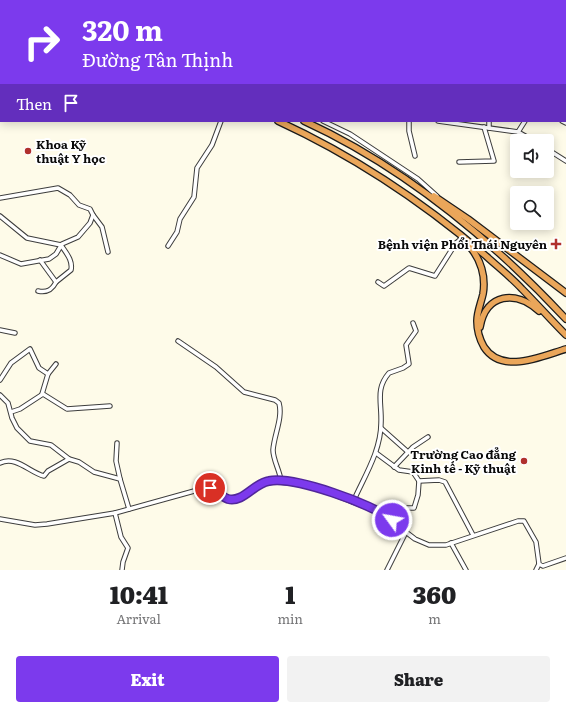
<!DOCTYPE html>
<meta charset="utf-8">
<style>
:root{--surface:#fff;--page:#f2f2f2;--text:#202124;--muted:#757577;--accent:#7c3aed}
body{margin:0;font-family:Literata,serif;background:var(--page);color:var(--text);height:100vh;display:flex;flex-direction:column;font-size:15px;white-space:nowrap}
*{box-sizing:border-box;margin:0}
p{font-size:13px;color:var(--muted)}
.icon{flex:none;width:22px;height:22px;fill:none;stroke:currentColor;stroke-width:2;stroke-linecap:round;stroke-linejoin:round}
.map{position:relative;height:570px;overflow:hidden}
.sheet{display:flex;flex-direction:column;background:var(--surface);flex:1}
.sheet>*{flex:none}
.top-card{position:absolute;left:0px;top:0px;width:566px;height:122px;box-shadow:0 2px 10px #0003;background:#7c3aed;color:#fff;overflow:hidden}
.fabs{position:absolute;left:510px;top:134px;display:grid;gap:8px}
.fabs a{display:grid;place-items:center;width:44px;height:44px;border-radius:4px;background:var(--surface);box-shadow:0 2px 10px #0003;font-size:20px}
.pin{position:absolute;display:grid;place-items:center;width:34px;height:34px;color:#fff;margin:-17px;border:2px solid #fff;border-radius:50%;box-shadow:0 1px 4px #0007}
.me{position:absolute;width:44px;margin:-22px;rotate:302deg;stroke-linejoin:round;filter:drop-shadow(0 0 3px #0008)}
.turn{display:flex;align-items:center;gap:14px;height:84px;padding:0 16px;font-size:18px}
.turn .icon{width:52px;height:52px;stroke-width:2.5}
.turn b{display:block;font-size:28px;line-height:34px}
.then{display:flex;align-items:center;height:38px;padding:0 16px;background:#0003;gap:8px;font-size:15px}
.eta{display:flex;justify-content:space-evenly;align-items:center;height:68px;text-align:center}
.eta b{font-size:24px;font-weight:800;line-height:28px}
.action{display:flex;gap:8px;margin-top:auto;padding:8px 16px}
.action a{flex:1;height:46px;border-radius:4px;background:var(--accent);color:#fff;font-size:16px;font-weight:800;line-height:46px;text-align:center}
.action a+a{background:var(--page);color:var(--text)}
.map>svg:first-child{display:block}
</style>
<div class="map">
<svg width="566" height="570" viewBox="0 0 566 570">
<rect width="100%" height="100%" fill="#fefbe9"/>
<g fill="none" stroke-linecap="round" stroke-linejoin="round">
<defs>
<g id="minor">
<path d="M270 0 272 1"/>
<path d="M524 0 525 1"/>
<path d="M73 1V0"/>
<path d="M222 1V0"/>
<path d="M565 24H566"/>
<path d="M0 27 1 28"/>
<path d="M565 46 566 44"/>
<path d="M0 71 1 72"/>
<path d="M565 109H566"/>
<path d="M565 116 566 114"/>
<path d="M323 121 350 134 418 179 437 196"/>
<path d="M409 121V131L415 156"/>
<path d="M438 121 518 132 534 141"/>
<path d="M562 121 566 123"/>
<path d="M489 128V121"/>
<path d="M518 132 525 121"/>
<path d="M547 149 566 161"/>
<path d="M459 162 494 161 484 127"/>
<path d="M0 198 58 188 70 195 79 205 90 209 93 215 90 223 78 237 62 244 56 254 49 259 21 264 0 255"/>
<path d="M93 215 102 227 108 252"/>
<path d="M0 216 27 238 61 245C66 253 73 260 71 270L56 282 40 260"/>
<path d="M168 246 177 232 180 219 194 197 197 168 212 145 221 121"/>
<path d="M378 282 384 286 409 268 435 276 456 243 461 239"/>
<path d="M38 291C47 293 52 290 56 282"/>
<path d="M0 330 15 333"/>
<path d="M178 341 216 367 244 392 275 400 279 403C283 418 274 435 273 450 273 460 280 471 281 481"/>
<path d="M0 380 11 363 30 349 39 368 48 374"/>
<path d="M42 394 48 374 56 364"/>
<path d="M0 395 8 403 12 418 17 428 30 441 51 445 69 459 79 462 94 472 120 479 129 509"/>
<path d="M11 412 20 409 43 394 67 409 110 406"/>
<path d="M381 428 408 452"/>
<path d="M117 443 116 461 120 479"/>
<path d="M376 453 399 470 413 472 419 481 439 480 445 482 473 535"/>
<path d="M0 463C16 455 30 473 44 476L48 471 69 459"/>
<path d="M394 467 413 447 428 437"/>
<path d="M353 502C364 477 381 451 381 423 382 403 375 389 389 373L403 368 409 364 406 345 416 331 413 323"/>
<path d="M115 513 121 537 128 548 123 562 122 570"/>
<path d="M388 516 399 508H414L418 495 419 481"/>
<path d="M0 519 35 525 47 524 115 513 205 488H210L230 500 240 498 255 487 268 481 309 485 381 513 415 539 429 545H446L518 521H524L536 542 539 564 543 566 566 558"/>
<path d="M451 543 466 570"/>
<path d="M387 570 406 532"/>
<path d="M536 570 539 564"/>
</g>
<g id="highway">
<path d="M0 9H1"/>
<path d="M0 20H1"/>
<path d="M278 121C354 156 423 202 486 256 498 267 511 277 522 289 537 304 551 320 566 335"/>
<path d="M304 121C404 167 491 239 566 319"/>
<path d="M434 196 468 219 566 293"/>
<path d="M469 246C481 259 486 277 483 294 481 303 477 312 477 321 477 330 480 340 484 347 502 375 542 356 566 349"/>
<path d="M480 327C486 293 516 290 539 311"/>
</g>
</defs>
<use href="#minor" stroke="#3d3d3d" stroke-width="5.5"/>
<use href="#highway" stroke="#1b1b1b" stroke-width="8"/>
<use href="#minor" stroke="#fff" stroke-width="3.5"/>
<use href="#highway" stroke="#eaa65a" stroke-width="5.5"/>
</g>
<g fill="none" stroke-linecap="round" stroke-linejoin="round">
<defs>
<path id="route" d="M210 488C216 491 222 497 228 499 243 503 254 483 269 481 294 476 373 504 392 520"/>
</defs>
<use href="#route" stroke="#51269a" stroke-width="10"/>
<use href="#route" stroke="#7c3aed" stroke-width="7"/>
</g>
<g fill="#b0302d" stroke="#fff" stroke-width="1.5">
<circle cx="28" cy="151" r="4"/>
<path d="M554 238h4v4h4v4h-4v4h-4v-4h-4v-4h4z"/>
<circle cx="524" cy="461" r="4"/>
</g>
<g text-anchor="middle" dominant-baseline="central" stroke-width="4" stroke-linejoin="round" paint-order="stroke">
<g font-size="12" font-weight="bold" fill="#0a0a0a" stroke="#fff" text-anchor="end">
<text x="36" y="144" text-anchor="start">Khoa Kỹ<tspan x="36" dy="14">thuật Y học</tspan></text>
<text x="547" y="244">Bệnh viện Phổi Thái Nguyên</text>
<text x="516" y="454">Trường Cao đẳng<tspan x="516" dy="14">Kinh tế - Kỹ thuật</tspan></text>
</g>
</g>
</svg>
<div class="fabs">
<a><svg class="icon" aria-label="sound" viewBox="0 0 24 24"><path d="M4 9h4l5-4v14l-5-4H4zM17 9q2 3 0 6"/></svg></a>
<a><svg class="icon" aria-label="search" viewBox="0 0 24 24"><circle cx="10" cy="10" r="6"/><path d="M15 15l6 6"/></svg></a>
</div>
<div class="pin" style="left:210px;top:488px;background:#d93025"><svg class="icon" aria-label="arrive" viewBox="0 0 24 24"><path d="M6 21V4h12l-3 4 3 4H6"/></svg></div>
<svg class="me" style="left:392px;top:520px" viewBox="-20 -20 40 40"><circle r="17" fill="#7c3aed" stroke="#fff" stroke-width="3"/><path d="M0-11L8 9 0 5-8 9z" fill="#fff"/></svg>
<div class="top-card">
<div class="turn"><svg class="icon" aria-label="right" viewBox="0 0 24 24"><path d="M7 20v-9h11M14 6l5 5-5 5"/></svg><div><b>320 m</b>Đường Tân Thịnh</div></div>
<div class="then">Then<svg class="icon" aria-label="arrive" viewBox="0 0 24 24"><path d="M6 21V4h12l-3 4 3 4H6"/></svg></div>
</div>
</div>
<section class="sheet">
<div class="eta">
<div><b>10:41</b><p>Arrival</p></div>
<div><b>1</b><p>min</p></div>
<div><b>360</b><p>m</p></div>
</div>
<div class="action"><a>Exit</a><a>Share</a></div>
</section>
